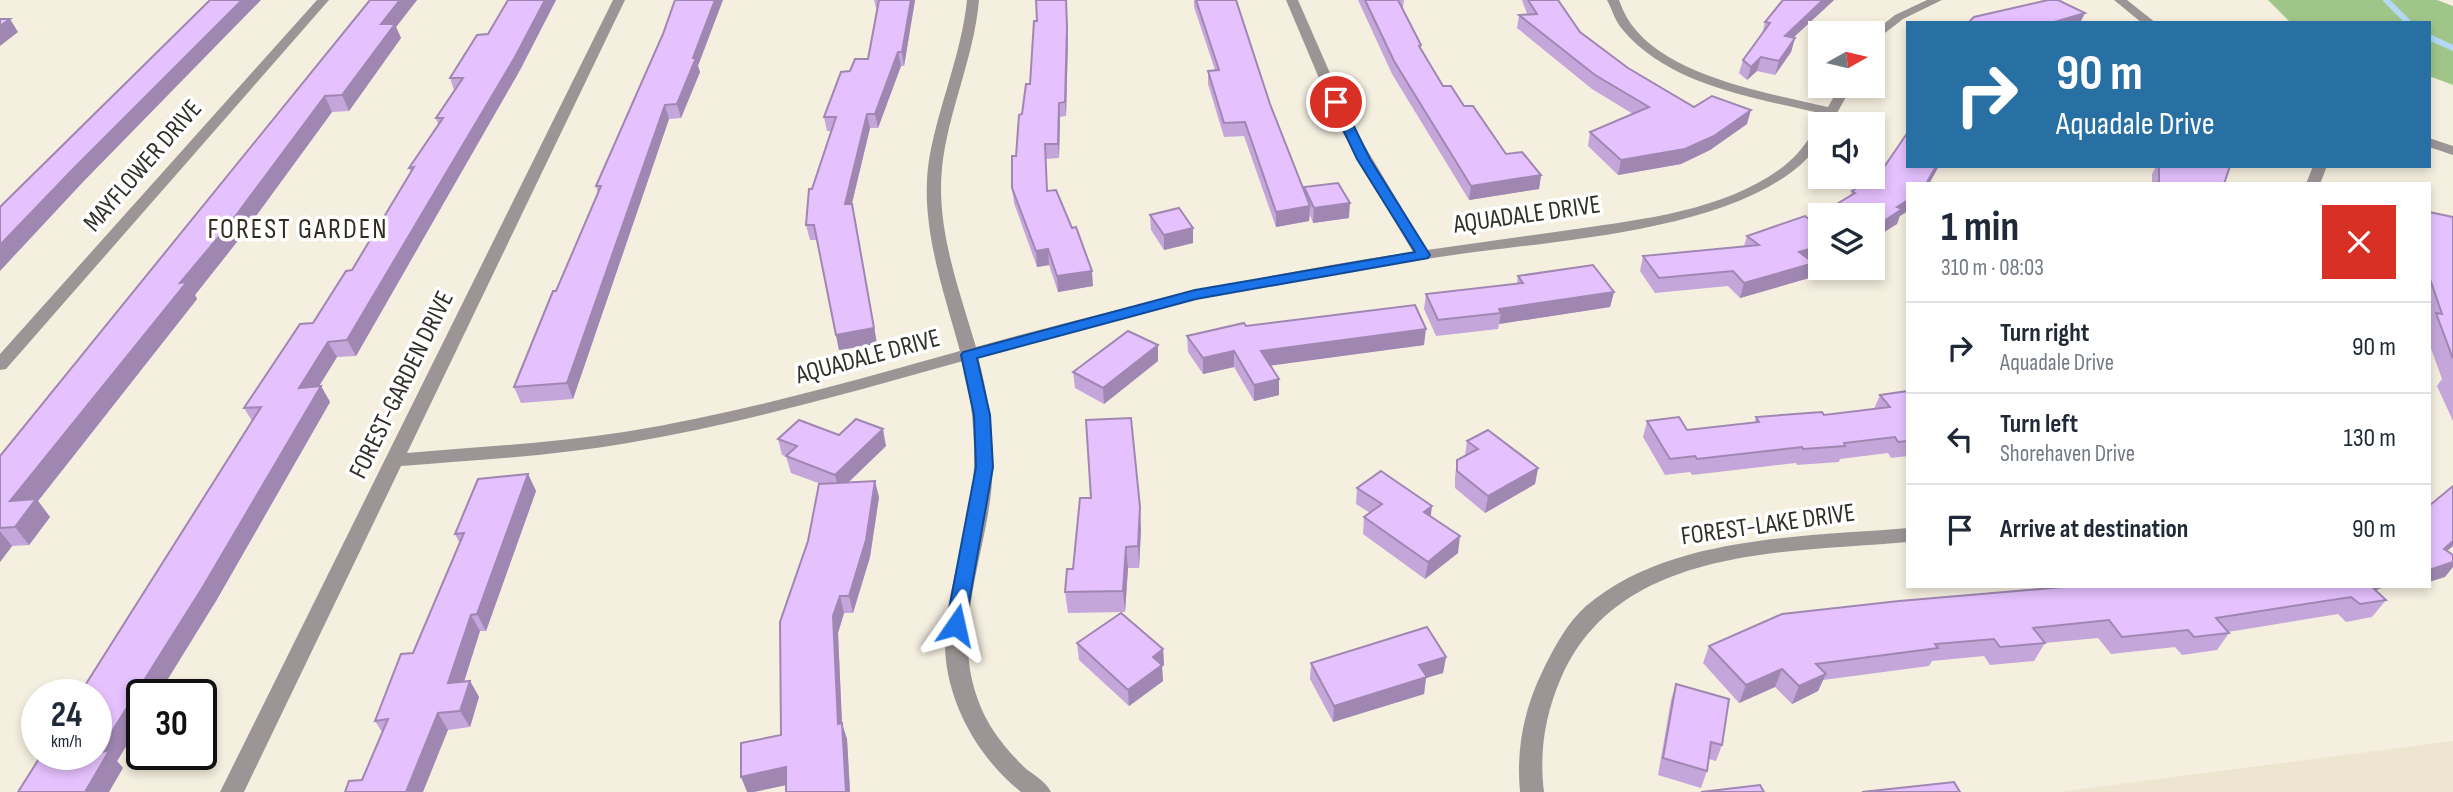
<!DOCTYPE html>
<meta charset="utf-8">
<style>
:root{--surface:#fff;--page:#f2f2f3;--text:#1f2937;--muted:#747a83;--line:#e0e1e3}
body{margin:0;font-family:"Sofia Sans Condensed",sans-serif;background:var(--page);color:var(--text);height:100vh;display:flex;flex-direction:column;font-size:26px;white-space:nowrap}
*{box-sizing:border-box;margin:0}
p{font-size:23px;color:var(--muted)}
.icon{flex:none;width:38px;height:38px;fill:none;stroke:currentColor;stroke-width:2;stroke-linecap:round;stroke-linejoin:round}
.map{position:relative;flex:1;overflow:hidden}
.side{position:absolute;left:1906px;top:182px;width:525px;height:406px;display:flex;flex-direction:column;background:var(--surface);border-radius:0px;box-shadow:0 4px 10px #0003}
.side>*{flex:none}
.hud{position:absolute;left:1906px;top:21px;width:525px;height:147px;border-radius:0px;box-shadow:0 4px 10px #0003;background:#2870a4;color:#fff;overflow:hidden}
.needle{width:46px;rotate:82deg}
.fabs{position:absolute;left:1808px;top:21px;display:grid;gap:14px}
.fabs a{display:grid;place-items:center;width:77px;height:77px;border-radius:0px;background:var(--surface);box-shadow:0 4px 10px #0003;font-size:35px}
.speed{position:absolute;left:21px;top:679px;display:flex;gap:14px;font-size:35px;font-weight:700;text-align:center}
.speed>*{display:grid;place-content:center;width:91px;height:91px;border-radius:50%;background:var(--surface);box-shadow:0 4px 10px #0003;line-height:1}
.speed small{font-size:18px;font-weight:400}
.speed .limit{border:4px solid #111;border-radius:10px;background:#fff;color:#111}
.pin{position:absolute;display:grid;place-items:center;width:60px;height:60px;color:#fff;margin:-30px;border:4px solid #fff;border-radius:50%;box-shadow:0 2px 7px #0007}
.me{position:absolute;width:77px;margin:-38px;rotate:11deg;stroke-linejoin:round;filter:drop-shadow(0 0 5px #0008)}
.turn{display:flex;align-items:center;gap:24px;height:147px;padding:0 35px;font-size:32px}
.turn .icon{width:91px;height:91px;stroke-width:2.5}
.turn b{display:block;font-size:49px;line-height:60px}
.round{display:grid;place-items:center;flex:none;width:74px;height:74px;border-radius:0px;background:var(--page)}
.summary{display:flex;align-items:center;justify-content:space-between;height:119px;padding:0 35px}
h1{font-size:42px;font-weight:700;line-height:52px}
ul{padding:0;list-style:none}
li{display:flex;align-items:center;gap:21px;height:91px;padding:0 35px;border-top:2px solid var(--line)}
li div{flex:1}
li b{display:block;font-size:26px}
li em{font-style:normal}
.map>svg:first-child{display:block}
</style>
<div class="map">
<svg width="2453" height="792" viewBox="0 0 2453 792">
<rect width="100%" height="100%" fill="#f5efe0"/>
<path fill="#ede5cf" d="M2453 741V792H2058Z"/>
<path fill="#a0c589" d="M2268 0H2437L2453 6V85L2429 76V23H2291Z"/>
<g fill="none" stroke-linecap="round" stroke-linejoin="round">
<g stroke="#b4d8f4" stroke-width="6">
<path d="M2386 0 2409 23"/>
<path d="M2429 37 2453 48"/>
</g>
<g fill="#9d9595" fill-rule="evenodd">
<path d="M317 0H329L6 369 0 370V354Z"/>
<path d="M613 0H625L407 453C479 447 552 443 624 432 738 414 849 382 960 351 944 292 921 229 928 167 936 110 961 58 967 0H979C974 58 948 111 942 168 936 229 959 289 976 347 1120 307 1265 273 1413 252L1340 128 1286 0H1298L1354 128 1427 250C1477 243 1526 236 1576 229 1645 219 1727 210 1784 166 1797 156 1806 143 1815 130L1820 129V143C1760 230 1559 240 1460 254 1391 264 1323 274 1256 287 1162 305 1070 331 978 357 990 402 996 447 991 493 983 562 953 629 977 697 986 725 1004 747 1024 767 1033 775 1045 780 1051 792H1021C973 754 938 687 946 624 951 580 966 537 972 493 977 448 973 406 963 361 852 392 741 424 628 443 553 456 476 460 401 466L244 792H220Z"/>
<path d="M1607 0H1619C1622 8 1626 17 1631 24 1669 77 1768 93 1828 107L1840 86H1852L1831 124H1821L1824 114C1756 98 1669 86 1622 29 1615 21 1612 9 1607 0Z"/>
<path d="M1927 0H1942L1903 19 1872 43V33L1895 15Z"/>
<path d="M2114 0H2127L2156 23H2142Z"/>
<path d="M2429 138 2453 146V155L2429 147Z"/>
<path d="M2313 166H2327L2320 184H2306Z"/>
<path d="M1908 528V542C1785 553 1619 546 1561 678 1545 715 1539 752 1544 792H1520C1516 748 1524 708 1544 668 1555 646 1567 623 1586 606 1669 535 1804 537 1908 528Z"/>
</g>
</g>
<g fill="#c5a6da">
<path d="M370 0H417L396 27 401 38 349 111 332 112 240 238 195 295 197 299 38 501 50 517 29 545 12 546 0 562V456Z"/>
<path d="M508 0H556L520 70 356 356 337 357 319 386H321L330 402 216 601 117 761 123 768 18 792 252 421 244 408 313 323 352 270 411 172 409 168 438 124 436 118 454 90 450 78 488 34Z"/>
<path d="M874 0H915L904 66H901L878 128H870L852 204 877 344 839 350 817 240H810L806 225 812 189 831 131H827L824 117 850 71 868 59 877 12Z"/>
<path d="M1036 0H1068L1066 1 1068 40 1066 116 1060 117 1059 158 1046 159 1047 191 1093 286 1058 292 1049 265 1037 267 1014 203 1012 188 1022 114 1030 84 1037 21Z"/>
<path d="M1194 0H1236L1270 104 1303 189 1304 187 1349 218 1313 223 1310 215 1309 221 1276 227 1244 136 1224 137 1208 84V71L1215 70 1194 7Z"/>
<path d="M1358 0H1404L1403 7H1401L1421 45V50L1443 86 1464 106 1506 154 1541 175 1539 189 1469 200 1392 74Z"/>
<path d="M1522 0H1558L1580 32 1628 68 1694 107 1747 124 1710 150 1681 164 1618 175 1588 146 1590 132 1633 114 1592 89 1517 28 1519 15 1527 14Z"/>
<path d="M1783 0H1834L1793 38H1795L1791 52 1775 75 1757 71 1747 80 1739 73 1743 60 1762 34 1765 22Z"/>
<path d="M663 34 698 66 700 72 681 118 669 119 573 399 521 403 514 387 598 193 596 186Z"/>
<path d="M1908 166H1939L1929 184H1908L1897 224 1812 262 1809 278 1740 298 1728 286 1655 293 1640 271 1643 256 1744 246 1747 236 1810 220 1850 196 1852 191Z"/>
<path d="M2156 166H2230L2224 184H2152V174Z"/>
<path d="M2429 212 2453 217V421L2437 386 2442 379 2429 343Z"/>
<path d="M1150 215 1193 228V243L1164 250 1151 230Z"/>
<path d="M1518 276 1614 292 1610 307 1499 324 1498 329 1436 336 1424 309 1426 294 1517 284Z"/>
<path d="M1246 326 1424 345 1271 365 1279 379V395L1254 401 1234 367 1203 374 1188 352 1187 336Z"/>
<path d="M1158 345V361L1104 404 1075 388 1073 372Z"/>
<path d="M1908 391V456L1891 458 1888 453 1840 459 1839 462 1797 465 1796 463 1692 475 1690 472 1665 475 1643 437 1647 421 1687 430 1755 422 1756 417 1824 415 1874 409 1880 395Z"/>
<path d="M839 435 886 446 848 483 879 497 870 557 853 613H844L838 633 842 724 847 739 850 792H786L781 735 808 541 821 484 791 473 786 456 782 455 778 439Z"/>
<path d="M1467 441 1538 468 1535 484 1485 513 1455 488V477L1457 460 1465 456Z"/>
<path d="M528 474 536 491 486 631H480L464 682 470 681 479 697 470 727 448 730 382 732 375 721 413 653 460 544 455 534Z"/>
<path d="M1357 488 1458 553 1425 579 1363 534 1364 517 1370 513 1356 504Z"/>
<path d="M1141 529 1139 568H1128L1125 612 1068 613 1065 592 1073 569Z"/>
<path d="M2064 586H2387L2376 590 2386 600 2372 617 2346 622 2338 614 2228 632 2229 633 2217 650 2182 655 2175 647 2111 654 2098 638 2045 643 2034 661 1990 665 1984 656 1932 661 1929 666 1823 680 1818 691 1792 704 1775 687 1739 703 1703 663 1709 646Z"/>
<path d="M1077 643 1163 649 1164 665 1162 667 1163 681 1129 706 1079 660Z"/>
<path d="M1446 657 1443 673 1426 678 1424 694 1333 722 1310 679 1311 663Z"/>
<path d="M1676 684 1722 745 1716 761 1709 759 1707 771 1701 788 1658 775 1671 700Z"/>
</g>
<g fill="#a087b2">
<path d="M242 0H261L83 182 0 271V245L74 168Z"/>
<path d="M400 0H417L396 27 401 38 349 111 342 95 381 24Z"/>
<path d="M545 0H556L520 70 356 356 347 340Z"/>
<path d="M715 0H723L698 66 700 72 681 118 677 104 693 58Z"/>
<path d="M911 0H915L904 66 902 52Z"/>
<path d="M1066 0 1068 40 1066 116 1065 102Z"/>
<path d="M1823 0H1834L1781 49 1785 36Z"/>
<path d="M2085 13 2080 23H2051Z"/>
<path d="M10 19 18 32 0 46V26Z"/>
<path d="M1795 38 1791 52 1775 75 1779 61Z"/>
<path d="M898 52 901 66 878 128 875 114Z"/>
<path d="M1761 57 1757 71 1747 80 1751 67Z"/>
<path d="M325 96 332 112 240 238 195 295 197 299 38 501 50 517 29 545 15 527 10 501Z"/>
<path d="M1059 103 1060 117 1059 158 1058 144Z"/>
<path d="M665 105 669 119 573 399 567 383Z"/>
<path d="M1751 110 1747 124 1710 150 1681 164 1618 175 1621 160Z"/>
<path d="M867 114 870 128 848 219 845 204Z"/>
<path d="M1936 166H1939L1929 184H1926Z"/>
<path d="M1541 175 1539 189 1469 200 1471 186Z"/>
<path d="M1908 200V211L1900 216 1897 224 1872 240V229L1897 207Z"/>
<path d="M1350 203 1349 218 1313 223 1314 208Z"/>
<path d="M1310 206 1309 221 1276 227V212Z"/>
<path d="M855 218 877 344 839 350 836 335Z"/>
<path d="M1193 228V243L1164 250V235Z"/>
<path d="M1820 246V259L1794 267 1799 252Z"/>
<path d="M1048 249 1049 265 1037 267 1036 251Z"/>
<path d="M1814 263 1809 278 1740 298 1744 283Z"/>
<path d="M1092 271 1093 286 1058 292 1057 276Z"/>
<path d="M1614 292 1610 307 1499 324 1501 313 1499 309Z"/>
<path d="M1426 329 1424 345 1261 367V351Z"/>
<path d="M328 342 337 357 308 404 299 388Z"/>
<path d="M1158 345V361L1104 404 1103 388Z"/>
<path d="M1234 351V367L1203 374V358Z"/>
<path d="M1279 379V395L1254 401V385Z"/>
<path d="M321 386 330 402 216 601 158 695H142V721L117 761 123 768 109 792H85L99 752Z"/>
<path d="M883 429 886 446 839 491 835 475Z"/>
<path d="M1538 468 1535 484 1485 513 1488 496Z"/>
<path d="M528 474 536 491 486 631 477 614Z"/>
<path d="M875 481 879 497 870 557 853 613 849 596Z"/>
<path d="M1432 506 1430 522 1424 512Z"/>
<path d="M1140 507 1141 529 1139 568 1138 546Z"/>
<path d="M0 531 12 546 0 562Z"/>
<path d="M1460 536 1458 553 1425 579 1428 562Z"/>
<path d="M2453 541V546L2430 566 2444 549Z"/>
<path d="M1126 547 1128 568 1125 612 1123 591Z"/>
<path d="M2453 562V567L2445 577 2429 582V570Z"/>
<path d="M2362 586H2387L2352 599Z"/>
<path d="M840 596 844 613 838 633 842 724 847 739 850 792H846L838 724 833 616Z"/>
<path d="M471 615 480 631 458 700 448 683Z"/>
<path d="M1163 649 1164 665 1162 667 1163 681 1129 706 1128 690 1153 657Z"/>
<path d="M1446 657 1443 673 1426 678 1424 694 1333 722 1334 706 1419 665Z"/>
<path d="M1782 669 1775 687 1739 703 1746 685Z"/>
<path d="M1826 674 1818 691 1792 704 1799 686Z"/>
<path d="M470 681 479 697 470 727 460 711Z"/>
<path d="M438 713 448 730 423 792H406Z"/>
<path d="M786 767 792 784 754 792H747L741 777Z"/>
</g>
<g fill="#e5c1fe" stroke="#a087b2" stroke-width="2">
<path d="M210 0H242L74 168 0 245V207Z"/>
<path d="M370 0H400L381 24H395L342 95 325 96 231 222 180 283 187 282 10 501 36 499 15 527 0 528V456Z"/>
<path d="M508 0H545L515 57 347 340 328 342 299 388 321 386 204 585 99 752 109 751 85 792H18L42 754H96V695H79L261 407 244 408 300 324 313 323 346 271 352 270 414 167 409 168 443 118H436L463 78H450L477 35 488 34Z"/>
<path d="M675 0H715L693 58H696L677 104 665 105 567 383 514 387 553 291H556L601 186H596L663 34Z"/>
<path d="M879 0H911L902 52H898L875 114H867L845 204H852L874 328 836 335 814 225H806L809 189H812L836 117H824L841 72 850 71 855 59H868Z"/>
<path d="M1036 0H1066L1067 26 1065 102 1059 103 1058 144H1045L1047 191 1056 190 1072 228 1076 227 1092 271 1057 276 1048 249 1036 251 1012 188V156H1016L1019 115 1022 114 1026 84H1030L1034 21H1037Z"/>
<path d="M1196 0H1236L1270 104 1310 206 1276 212 1245 122 1224 123 1208 71 1219 70Z"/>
<path d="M1365 0H1398L1421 45 1419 46 1443 86H1451L1464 106H1473L1506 154 1522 152 1541 175 1471 186 1394 61Z"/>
<path d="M1528 0H1558L1580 32 1628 68 1694 107 1712 96 1751 110 1714 136 1685 149 1621 160 1590 132 1649 107 1595 75 1519 15 1537 14Z"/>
<path d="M1783 0H1823L1785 36 1795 38 1779 61 1761 57 1751 67 1743 60 1770 23 1765 22Z"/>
<path d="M2048 0H2058L2085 13 2051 23H1968L1974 17Z"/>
<path d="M0 19H10L0 26Z"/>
<path d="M1908 132V166H1936L1926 184H1908V200L1897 207 1902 209 1872 229V215H1820V246L1799 252 1814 263 1744 283 1733 271 1659 278 1643 256 1759 245 1747 236 1805 216 1810 220 1855 193 1852 191 1880 173Z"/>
<path d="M2159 166H2230L2224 184H2159Z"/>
<path d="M1338 183 1350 203 1314 208 1304 187Z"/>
<path d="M1179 208 1193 228 1164 235 1150 215Z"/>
<path d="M2429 212 2453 217V359L2436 313 2442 314 2429 276Z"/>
<path d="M1593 265 1614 292 1499 309 1501 313 1438 320 1426 294 1523 283 1518 276Z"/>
<path d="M1415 305 1426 329 1261 351 1279 379 1254 385 1234 351 1203 358 1187 336 1244 323 1246 326Z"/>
<path d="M1128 331 1158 345 1103 388 1073 372Z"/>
<path d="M1908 391V441L1898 442 1895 437 1844 443 1845 446 1803 449 1802 447 1697 459 1695 456 1670 459 1647 421 1679 417 1687 430 1759 422 1756 417 1822 412 1824 415 1890 407 1880 395Z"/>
<path d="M1131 418 1140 507 1138 546 1126 547 1123 591 1065 592 1067 569H1073L1080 498H1091L1086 420Z"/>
<path d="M856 419 883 429 835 475 786 456 797 446 778 439 799 420 839 435Z"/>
<path d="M1488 430 1538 468 1488 496 1457 471V460L1478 449 1467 441Z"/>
<path d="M1381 471 1432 506 1424 512 1460 536 1428 562 1364 517 1382 504 1357 488Z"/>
<path d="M528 474 477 614 471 615 448 683 470 681 460 711 438 713 406 792H345L349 781 362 780 388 719 375 721 401 654 413 653 464 533 455 534 478 479Z"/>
<path d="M875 481 866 540 849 596H840L833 616 838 724 842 723 846 792H786V767L741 777V743L781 735 780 622 808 541 819 484Z"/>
<path d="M2453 486V541L2444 549 2453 555V562L2429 570V506Z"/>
<path d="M2075 586H2371L2386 600 2360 604 2351 597 2216 618 2229 633 2194 637 2188 630 2122 637 2109 620 2033 628 2045 643 2000 647 1994 639 1935 644 1938 648 1816 664 1826 674 1799 686 1782 669 1746 685 1709 646 1782 614 1899 601Z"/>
<path d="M1121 613 1163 649 1153 657 1162 665 1128 690 1077 643Z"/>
<path d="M1427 627 1446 657 1419 665 1427 677 1334 706 1311 663Z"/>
<path d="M1676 684 1729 699 1722 745 1711 742 1707 771 1663 758Z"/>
<path d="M1954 782 1960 792H1862Z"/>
<path d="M1760 785 1764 792H1701Z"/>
</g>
<path fill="#1a73e8" stroke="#114b97" stroke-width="2" d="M1336 99 1342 102 1370 159 1430 255 1428 258 1196 299 977 358 990 415 993 467 965 625 963 630H949L946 625 976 467 974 415 961 355 963 352 1195 290 1415 252 1357 159 1330 102Z"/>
<g text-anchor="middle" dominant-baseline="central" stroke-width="7" stroke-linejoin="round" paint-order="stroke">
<g font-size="26" fill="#312f29" stroke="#fff">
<text transform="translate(143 166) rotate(-49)">MAYFLOWER DRIVE</text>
<text transform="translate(1527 215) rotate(-8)">AQUADALE DRIVE</text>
<text transform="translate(868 357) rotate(-15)">AQUADALE DRIVE</text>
<text transform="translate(402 385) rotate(-64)">FOREST-GARDEN DRIVE</text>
<text transform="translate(1768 525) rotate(-8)">FOREST-LAKE DRIVE</text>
</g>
<g font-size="28" letter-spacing="2" fill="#302c20" stroke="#fff">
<text x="298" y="229">FOREST GARDEN</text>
</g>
</g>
</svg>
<div class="fabs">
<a><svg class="needle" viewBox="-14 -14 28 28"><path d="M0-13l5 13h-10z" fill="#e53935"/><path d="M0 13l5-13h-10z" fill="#747a83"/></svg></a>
<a><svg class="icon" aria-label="sound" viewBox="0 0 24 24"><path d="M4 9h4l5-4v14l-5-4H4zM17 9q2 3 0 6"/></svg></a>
<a><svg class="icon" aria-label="layers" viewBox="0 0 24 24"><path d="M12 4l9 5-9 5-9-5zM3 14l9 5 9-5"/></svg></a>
</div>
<div class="speed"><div>24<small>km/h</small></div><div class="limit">30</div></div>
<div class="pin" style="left:1336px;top:102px;background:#d93025"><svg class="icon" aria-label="arrive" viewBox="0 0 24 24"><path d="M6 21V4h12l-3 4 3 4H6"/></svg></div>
<svg class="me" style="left:956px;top:625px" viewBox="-20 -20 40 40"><path d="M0-17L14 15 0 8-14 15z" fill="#1a73e8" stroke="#fff" stroke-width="4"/></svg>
<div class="hud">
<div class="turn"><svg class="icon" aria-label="right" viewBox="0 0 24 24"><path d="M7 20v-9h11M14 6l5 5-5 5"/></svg><div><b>90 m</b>Aquadale Drive</div></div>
</div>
<section class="side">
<div class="summary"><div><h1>1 min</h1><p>310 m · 08:03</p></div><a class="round" style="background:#d93025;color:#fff"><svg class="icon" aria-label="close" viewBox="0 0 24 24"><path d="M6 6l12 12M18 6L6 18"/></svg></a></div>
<ul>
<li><svg class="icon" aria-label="right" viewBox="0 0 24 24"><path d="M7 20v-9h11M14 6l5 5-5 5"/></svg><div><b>Turn right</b><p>Aquadale Drive</p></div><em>90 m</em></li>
<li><svg class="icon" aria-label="left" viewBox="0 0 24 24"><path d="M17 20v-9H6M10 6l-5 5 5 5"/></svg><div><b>Turn left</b><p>Shorehaven Drive</p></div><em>130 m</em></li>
<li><svg class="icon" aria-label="arrive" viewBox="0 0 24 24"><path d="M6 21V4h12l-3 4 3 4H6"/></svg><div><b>Arrive at destination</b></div><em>90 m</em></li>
</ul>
</section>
</div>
